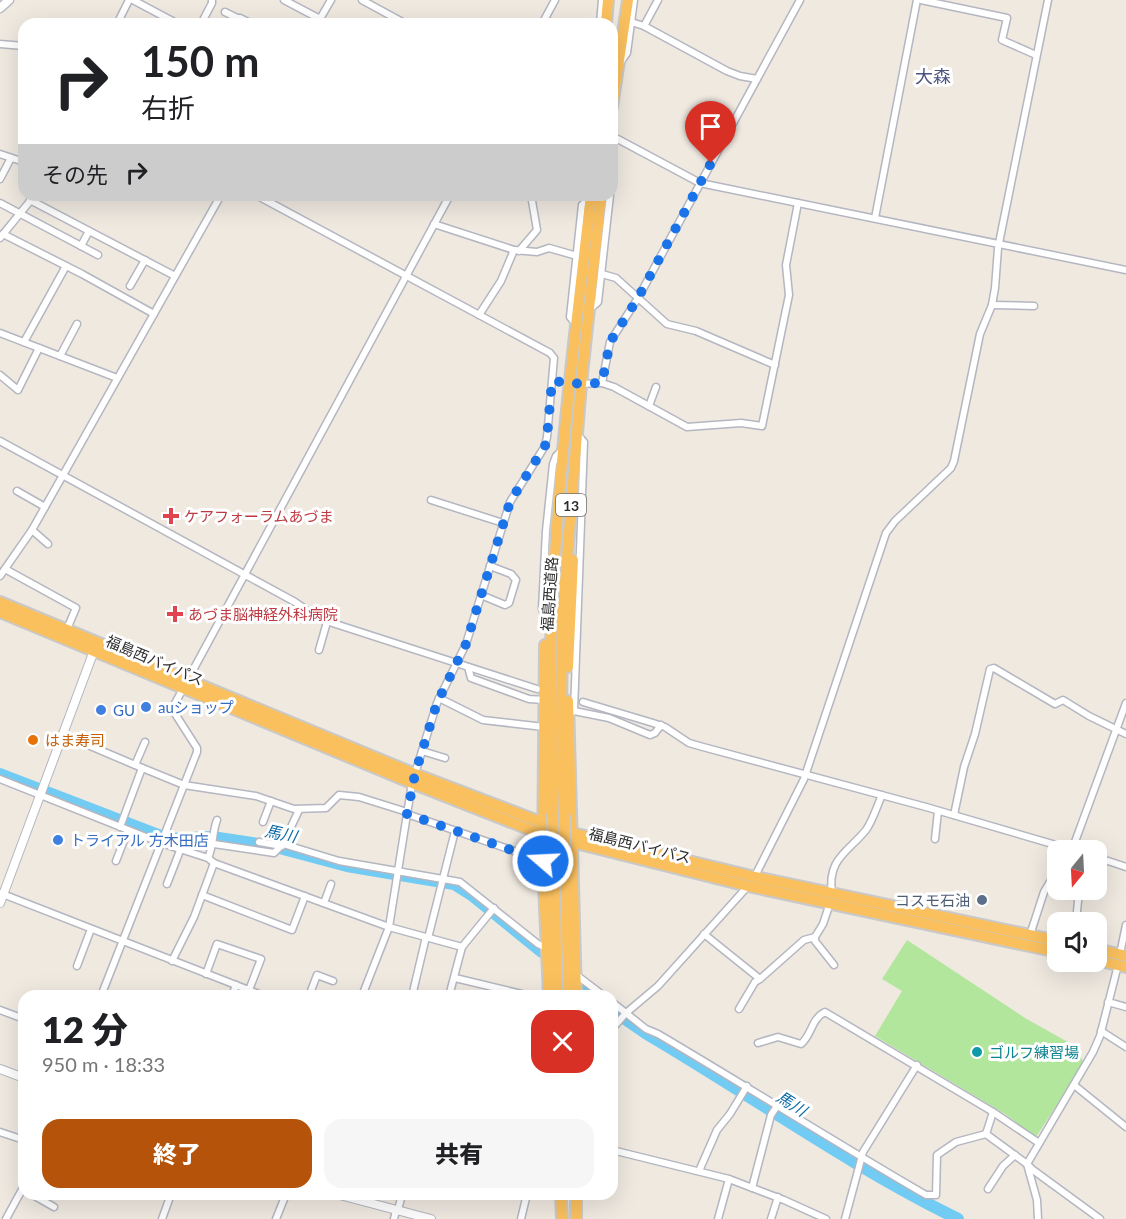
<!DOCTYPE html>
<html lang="ja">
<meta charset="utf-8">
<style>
:root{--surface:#fff;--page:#f6f6f6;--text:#202124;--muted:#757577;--accent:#b45309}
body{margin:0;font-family:Lato,"Noto Sans JP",sans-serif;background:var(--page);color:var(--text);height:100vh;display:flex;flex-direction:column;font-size:22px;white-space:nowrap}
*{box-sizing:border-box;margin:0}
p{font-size:20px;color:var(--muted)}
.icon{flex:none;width:33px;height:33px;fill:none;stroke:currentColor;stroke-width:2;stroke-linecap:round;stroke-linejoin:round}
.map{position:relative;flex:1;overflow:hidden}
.drawer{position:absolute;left:18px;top:990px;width:600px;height:210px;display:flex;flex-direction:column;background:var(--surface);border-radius:18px;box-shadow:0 6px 24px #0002}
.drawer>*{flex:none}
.guide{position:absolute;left:18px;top:18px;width:600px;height:183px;border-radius:18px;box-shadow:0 6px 24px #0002;background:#fff;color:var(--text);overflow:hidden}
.needle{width:39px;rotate:198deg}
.controls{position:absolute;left:1047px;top:840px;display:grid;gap:12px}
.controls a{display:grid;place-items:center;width:60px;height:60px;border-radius:12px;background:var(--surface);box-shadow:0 6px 24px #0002;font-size:30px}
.pin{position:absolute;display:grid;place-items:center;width:51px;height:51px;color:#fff;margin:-62px -26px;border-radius:50% 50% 50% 0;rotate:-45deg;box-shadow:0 0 6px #0007}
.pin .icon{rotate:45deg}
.me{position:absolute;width:66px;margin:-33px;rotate:289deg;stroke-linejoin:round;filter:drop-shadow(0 0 4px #0008)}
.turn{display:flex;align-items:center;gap:21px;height:126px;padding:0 24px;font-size:27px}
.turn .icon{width:78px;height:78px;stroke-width:2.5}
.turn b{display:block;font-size:42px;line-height:51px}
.then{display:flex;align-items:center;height:57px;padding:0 24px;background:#0003;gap:12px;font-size:22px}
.round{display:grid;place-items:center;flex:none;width:63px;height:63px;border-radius:18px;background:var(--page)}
.summary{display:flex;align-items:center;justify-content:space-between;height:102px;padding:0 24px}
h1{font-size:36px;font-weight:800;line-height:45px}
.button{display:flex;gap:12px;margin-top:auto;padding:12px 24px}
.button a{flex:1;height:69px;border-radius:18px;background:var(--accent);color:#fff;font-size:24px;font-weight:800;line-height:69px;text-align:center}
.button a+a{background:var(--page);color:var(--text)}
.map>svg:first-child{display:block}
</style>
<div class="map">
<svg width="1126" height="1219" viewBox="0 0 1126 1219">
<rect width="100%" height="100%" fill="#efe9e0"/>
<path fill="#b2e69c" d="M907 940 1025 1018 1075 1046 1084 1063 1036 1137 1005 1114 875 1036 902 991 882 979Z"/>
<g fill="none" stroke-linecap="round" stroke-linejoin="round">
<g stroke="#72cbf2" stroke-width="12">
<path d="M0 774 169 839 212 837 272 846 347 866 454 884 473 896 542 952"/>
<path d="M585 988 595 996"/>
<path d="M612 1010 647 1034C751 1095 850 1166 958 1219"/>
</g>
<defs>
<g id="minor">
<path d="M133 0 178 24"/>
<path d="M284 0 320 19"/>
<path d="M362 0 406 24"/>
<path d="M921 0 1007 18 1002 40 1036 55"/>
<path d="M225 12 239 19"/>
<path d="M631 22 644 26 727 71 740 76 757 79"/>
<path d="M117 24 129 0"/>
<path d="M201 24 212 3V0"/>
<path d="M236 24 240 18 252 24"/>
<path d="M317 24 331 0"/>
<path d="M542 24 555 0"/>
<path d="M600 24 602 0"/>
<path d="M644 26 658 0"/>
<path d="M0 44 24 46"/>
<path d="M620 63 627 53 634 0"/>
<path d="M612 136 700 183 1126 270"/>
<path d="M0 154 24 162"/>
<path d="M0 179 11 158"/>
<path d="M256 195 550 353 554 358 547 437 545 446 510 502 466 644 437 703 412 783 389 927 362 996"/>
<path d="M30 200 175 276"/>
<path d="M0 203 98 255"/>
<path d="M875 218 917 0"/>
<path d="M434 224 514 250 537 252 549 248 577 256"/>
<path d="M3 234 82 274 154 314"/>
<path d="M0 238 35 195"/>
<path d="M81 246 89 231"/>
<path d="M519 251 537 230 531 195"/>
<path d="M602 274 616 278 667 324 696 331 775 365"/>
<path d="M130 286 145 260"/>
<path d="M992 305 1034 306"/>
<path d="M590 309 598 302 610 195"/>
<path d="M479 315 501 281 514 250"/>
<path d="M576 324 570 317 582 205 590 197"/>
<path d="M0 333 117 378"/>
<path d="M24 342 66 266"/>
<path d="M60 356 77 324"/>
<path d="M0 375 18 390 39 348"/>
<path d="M602 383 614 387 687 427 741 423 762 426 789 295 786 265 798 203"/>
<path d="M580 384 602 383 610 342 638 298 800 0"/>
<path d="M649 406 656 387"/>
<path d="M0 441 295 602 320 619 537 689"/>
<path d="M17 491 45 507"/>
<path d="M431 500 503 523"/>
<path d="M32 530 48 544"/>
<path d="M5 569 76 608 67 629"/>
<path d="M0 576 32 530 221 195"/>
<path d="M481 595 505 605 509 603 516 580 511 574 490 566"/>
<path d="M546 619 542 609 546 531 553 464 556 456 562 450"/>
<path d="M319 650 327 622"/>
<path d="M468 667 471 678 529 699 544 700"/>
<path d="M439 698 483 720 544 727"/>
<path d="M583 702 653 723 665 727 689 743 703 747 926 807 1073 850"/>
<path d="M574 711 584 442 577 434"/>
<path d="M571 713 574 711 609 718 650 735 655 733 661 725"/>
<path d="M62 734 135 765"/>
<path d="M145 742 135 765 184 785 256 796 294 809 326 808 339 795 359 797 407 812"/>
<path d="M422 751 445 758"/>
<path d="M0 779 161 843 208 858 214 863"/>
<path d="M299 810 283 844 339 861 460 882 538 944 547 948"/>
<path d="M407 814 543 861"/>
<path d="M954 815 964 767 975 734 990 669 994 668 1055 704 1063 700 1089 716 1126 734"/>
<path d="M263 822 271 801"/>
<path d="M120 827 142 768"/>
<path d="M935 839 938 811"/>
<path d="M259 842 282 846"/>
<path d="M214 844 274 853 283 844"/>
<path d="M1072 850 1126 703"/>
<path d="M1096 857 1126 867"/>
<path d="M208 858C214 845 212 833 217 820"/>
<path d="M116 861 128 830"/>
<path d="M754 878 804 779 886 533 895 521 951 468 954 461 980 334 992 305 995 288 998 248 1048 0"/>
<path d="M167 884 181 848"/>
<path d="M0 893 264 996"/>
<path d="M832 893C827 859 848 852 866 830 873 820 877 806 882 795"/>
<path d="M202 895 292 930 305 896"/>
<path d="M324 903 331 884"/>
<path d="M830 903 823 924 815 937V941L834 965"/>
<path d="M1076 922 1079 890"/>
<path d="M704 934 760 979 755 982 739 1009"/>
<path d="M1030 935 1044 892 1058 868"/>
<path d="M428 938 455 831"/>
<path d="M1120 954 1126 925"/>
<path d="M172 961 194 917 214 863 389 927 462 947"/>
<path d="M77 966 91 929"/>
<path d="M206 974 217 944 261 959 249 990"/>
<path d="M575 974 604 996"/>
<path d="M455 978 530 996"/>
<path d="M760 979 804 940 815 937"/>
<path d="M101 996 197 752V748L172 709 450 195"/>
<path d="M232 996 236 985"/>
<path d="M309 996 317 975 333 981"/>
<path d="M412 996 426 937"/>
<path d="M449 996 462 947 494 908"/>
<path d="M612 1002 646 1029 658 1034C748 1087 836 1143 926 1195H936L937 1155 956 1142 986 1134 1027 1164 1037 1200 1038 1219"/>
<path d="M1108 1002 1126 1007"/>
<path d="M0 1010 24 1019"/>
<path d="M612 1029 626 1013 658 986 748 886"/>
<path d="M1101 1031 1126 1047"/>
<path d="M758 1043 778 1037 801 1044C812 1035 811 1019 825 1012L993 1112 1039 1143"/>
<path d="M1074 1085 1126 1127"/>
<path d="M0 1132 24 1140"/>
<path d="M986 1134 993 1112"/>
<path d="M612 1150 729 1179 784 1200 826 1219"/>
<path d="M699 1171 717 1130 730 1114 747 1086"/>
<path d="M752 1188 771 1115 777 1106"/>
<path d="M988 1189 1003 1166 1015 1155"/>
<path d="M31 1194 54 1207"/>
<path d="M398 1210 402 1194"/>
<path d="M6 1219 24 1186"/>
<path d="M162 1219 171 1194"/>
<path d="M276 1219 286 1194"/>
<path d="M394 1219 396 1210"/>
<path d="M521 1219 527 1194"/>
<path d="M718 1219 729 1179"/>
<path d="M771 1219 778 1197"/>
<path d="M845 1219 863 1152 917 1065"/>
<path d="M1100 1219 1033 1170 1027 1164 1093 1052 1100 1036 1118 965"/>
</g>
<g id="tertiary">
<path d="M0 903 95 648"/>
<path d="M0 1069 24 1078"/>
<path d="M336 1194 431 1219"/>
</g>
<path id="secondary" d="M0 8 9 0"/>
<g id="trunk">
<path d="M606 24 608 0"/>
<path d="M612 107 628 0"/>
<path d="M0 602 415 774 564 831 755 877 1058 941"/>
<path d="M0 612 412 783 544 835 748 886 1058 952"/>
<path d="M545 645 543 861 549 996"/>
<path d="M568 667 573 560"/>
<path d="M568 701 576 996"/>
<path d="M553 813C552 748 549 682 552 617 557 476 575 335 591 195"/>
<path d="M564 815 561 725 562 620 581 384 601 195"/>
<path d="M554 862 557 996"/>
<path d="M565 864 569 996"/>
<path d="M1096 949 1126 956"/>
<path d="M1096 960 1126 967"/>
<path d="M561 1194 562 1219"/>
<path d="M576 1194V1219"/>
</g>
</defs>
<use href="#minor" stroke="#b4b6c1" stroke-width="9"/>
<use href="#tertiary" stroke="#b4b6c1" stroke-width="10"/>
<use href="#secondary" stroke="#b4b6c1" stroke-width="11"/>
<use href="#trunk" stroke="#c9c9c9" stroke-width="14"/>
<use href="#minor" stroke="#fff" stroke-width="6"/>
<use href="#tertiary" stroke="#fff" stroke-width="8"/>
<use href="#secondary" stroke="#fff" stroke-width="8"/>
<use href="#trunk" stroke="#fac05e" stroke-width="10"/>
<defs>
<g id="trunk-bridge">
<path d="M553 813 554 862"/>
<path d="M564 815 565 864"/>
</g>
</defs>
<use href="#trunk-bridge" stroke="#c9c9c9" stroke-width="14" stroke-linecap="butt"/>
<use href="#trunk-bridge" stroke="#fac05e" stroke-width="10"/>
</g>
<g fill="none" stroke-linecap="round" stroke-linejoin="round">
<path stroke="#1a73e8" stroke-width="10" stroke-dasharray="0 18" d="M543 861 407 814 415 774 437 703 466 644 510 502 545 446 547 437 552 381 581 384 602 383 610 342 638 298 711 163"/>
</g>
<g fill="#e0444e" stroke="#fff" stroke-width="2">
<path d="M168 507h6v6h6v6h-6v6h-6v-6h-6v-6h6z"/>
<path d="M172 605h6v6h6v6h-6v6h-6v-6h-6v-6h6z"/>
</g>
<g fill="#3f7fe0" stroke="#fff" stroke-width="2">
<circle cx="146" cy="707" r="6"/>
<circle cx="101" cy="710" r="6"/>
<circle cx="58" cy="840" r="6"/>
</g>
<circle fill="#e8710a" stroke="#fff" stroke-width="2" cx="33" cy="740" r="6"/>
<circle fill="#5c6f8a" stroke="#fff" stroke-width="2" cx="982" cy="900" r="6"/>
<circle fill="#0f9aa8" stroke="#fff" stroke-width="2" cx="977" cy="1052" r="6"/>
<g text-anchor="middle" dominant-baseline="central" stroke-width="6" stroke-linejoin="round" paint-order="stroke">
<rect fill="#fff" stroke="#6d6d6d" stroke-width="1.5" x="556" y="494" width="30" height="22" rx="4.5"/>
<g font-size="14" font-weight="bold" fill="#2e2e2e">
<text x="571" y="505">13</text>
</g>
<g font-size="15" fill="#be3a42" stroke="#fff" text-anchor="start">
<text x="184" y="516">ケアフォーラムあづま</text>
<text x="188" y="614">あづま脳神経外科病院</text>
</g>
<g font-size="15" fill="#2e2e2e" stroke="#fff">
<text transform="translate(549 594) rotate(-86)">福島西道路</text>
<text transform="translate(155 660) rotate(23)">福島西バイパス</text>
<text transform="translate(640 845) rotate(14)">福島西バイパス</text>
</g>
<g font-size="15" fill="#366cbe" stroke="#fff" text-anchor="start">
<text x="158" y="707">auショップ</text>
<text x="113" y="710">GU</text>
<text x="70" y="840">トライアル 方木田店</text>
</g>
<g font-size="15" fill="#c56008" stroke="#fff" text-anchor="start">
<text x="45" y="740">はま寿司</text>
</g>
<g font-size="15" fill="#4e5e75" stroke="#fff" text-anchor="end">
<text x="970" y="900">コスモ石油</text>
</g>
<g font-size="15" fill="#0d838f" stroke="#fff" text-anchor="start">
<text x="989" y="1052">ゴルフ練習場</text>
</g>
<g font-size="16" font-style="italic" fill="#0a69a5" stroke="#fff">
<text transform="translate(281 833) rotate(12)">馬川</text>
<text transform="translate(792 1103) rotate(32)">馬川</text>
</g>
<g font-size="18" fill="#4c5380" stroke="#fff">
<text x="933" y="76">大森</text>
</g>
</g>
</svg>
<div class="controls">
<a><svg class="needle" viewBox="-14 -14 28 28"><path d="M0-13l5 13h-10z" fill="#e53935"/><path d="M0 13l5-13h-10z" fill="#757577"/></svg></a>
<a><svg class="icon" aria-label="sound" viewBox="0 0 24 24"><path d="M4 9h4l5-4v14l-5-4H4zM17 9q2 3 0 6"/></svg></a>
</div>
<div class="pin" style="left:711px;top:163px;background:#d93025"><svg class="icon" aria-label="arrive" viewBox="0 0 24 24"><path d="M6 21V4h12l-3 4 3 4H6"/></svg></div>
<svg class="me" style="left:543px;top:861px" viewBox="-20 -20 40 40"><circle r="17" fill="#1a73e8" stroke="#fff" stroke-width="3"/><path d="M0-11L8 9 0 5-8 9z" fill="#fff"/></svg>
<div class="guide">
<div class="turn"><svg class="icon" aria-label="right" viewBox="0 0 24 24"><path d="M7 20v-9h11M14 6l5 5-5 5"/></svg><div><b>150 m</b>右折</div></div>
<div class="then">その先<svg class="icon" aria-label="right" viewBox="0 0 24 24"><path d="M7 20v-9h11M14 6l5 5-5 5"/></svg></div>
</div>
<section class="drawer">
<div class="summary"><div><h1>12 分</h1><p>950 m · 18:33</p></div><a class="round" style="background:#d93025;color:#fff"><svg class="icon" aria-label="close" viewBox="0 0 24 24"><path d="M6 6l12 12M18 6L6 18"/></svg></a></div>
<div class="button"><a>終了</a><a>共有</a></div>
</section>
</div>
